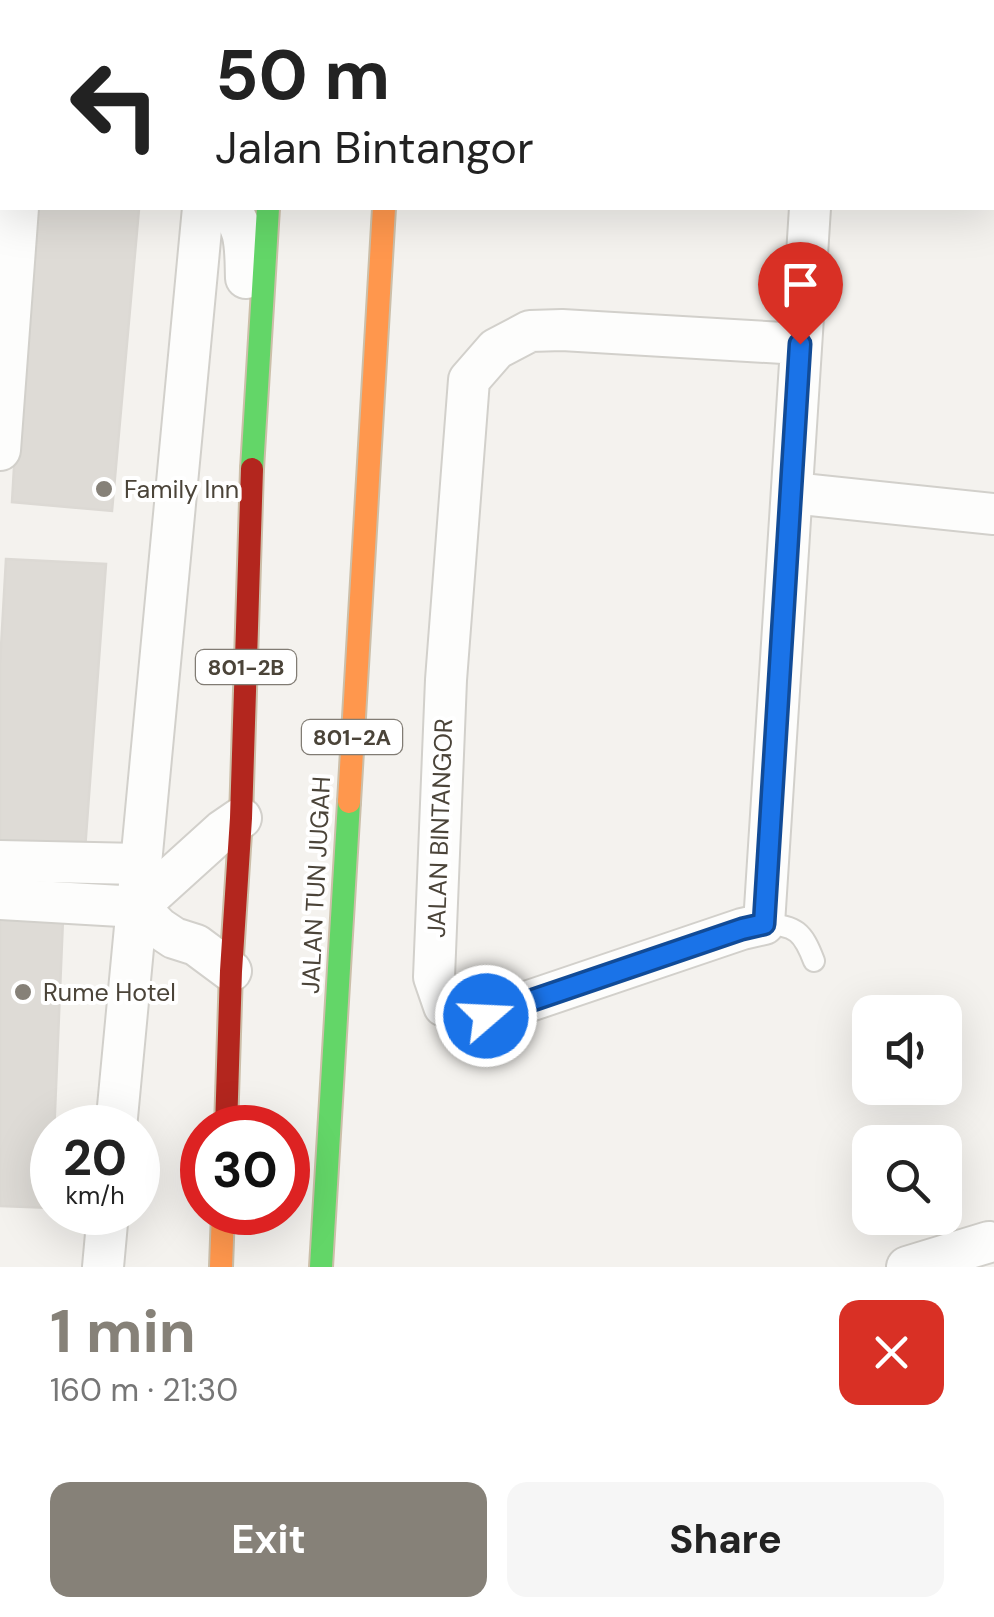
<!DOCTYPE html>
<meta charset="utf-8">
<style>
:root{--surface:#fff;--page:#f6f6f6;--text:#222;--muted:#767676;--accent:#868178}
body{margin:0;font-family:"DM Sans",sans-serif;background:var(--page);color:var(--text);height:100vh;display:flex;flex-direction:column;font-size:38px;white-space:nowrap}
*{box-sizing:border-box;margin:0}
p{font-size:32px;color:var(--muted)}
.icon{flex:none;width:55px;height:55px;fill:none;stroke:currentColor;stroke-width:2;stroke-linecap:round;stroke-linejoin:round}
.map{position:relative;height:1267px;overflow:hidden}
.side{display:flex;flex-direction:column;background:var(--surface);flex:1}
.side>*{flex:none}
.banner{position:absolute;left:0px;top:0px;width:995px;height:210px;box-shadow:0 10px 40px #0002;background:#fff;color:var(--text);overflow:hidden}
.controls{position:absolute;left:852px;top:995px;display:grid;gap:20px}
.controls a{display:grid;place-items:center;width:110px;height:110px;border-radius:20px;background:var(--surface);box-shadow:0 10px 40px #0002;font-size:50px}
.speed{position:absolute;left:30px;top:1105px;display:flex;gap:20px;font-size:50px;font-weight:700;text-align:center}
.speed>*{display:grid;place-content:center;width:130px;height:130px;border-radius:50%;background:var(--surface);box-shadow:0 10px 40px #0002;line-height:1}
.speed small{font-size:25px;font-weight:400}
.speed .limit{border:15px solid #d22;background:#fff;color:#111}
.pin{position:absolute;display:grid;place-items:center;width:85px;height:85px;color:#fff;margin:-102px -42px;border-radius:50% 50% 50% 0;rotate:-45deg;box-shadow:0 0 10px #0007}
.pin .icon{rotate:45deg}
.me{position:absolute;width:110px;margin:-55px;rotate:71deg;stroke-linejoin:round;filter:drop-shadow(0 0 8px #0008)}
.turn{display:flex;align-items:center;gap:35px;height:210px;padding:0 50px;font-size:45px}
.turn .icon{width:130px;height:130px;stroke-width:2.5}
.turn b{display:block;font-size:70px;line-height:85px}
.round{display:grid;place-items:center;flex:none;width:105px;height:105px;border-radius:20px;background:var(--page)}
.summary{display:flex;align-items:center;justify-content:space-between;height:170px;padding:0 50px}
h1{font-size:60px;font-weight:700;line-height:75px;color:var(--accent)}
.action{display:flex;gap:20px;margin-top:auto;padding:20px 50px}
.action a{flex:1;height:115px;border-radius:20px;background:var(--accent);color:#fff;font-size:40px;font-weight:700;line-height:115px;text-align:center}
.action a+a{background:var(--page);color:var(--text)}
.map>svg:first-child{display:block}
</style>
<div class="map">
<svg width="994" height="1267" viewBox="0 0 994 1267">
<rect width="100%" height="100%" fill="#f4f2ee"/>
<g fill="#dedbd6" stroke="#dcd9d4" stroke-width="2.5">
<rect x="36" y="0" width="108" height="2"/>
<rect x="552" y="0" width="167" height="2"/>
<path d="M29 208 139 209 112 511 12 502Z"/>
<path d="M6 559 106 564 85 850 0 845V665Z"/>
<path d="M0 916 63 919 51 1208 0 1206Z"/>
</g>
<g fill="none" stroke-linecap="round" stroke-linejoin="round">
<defs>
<g id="lane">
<path d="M515 2V0"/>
<path d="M748 2V0"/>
<path d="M764 924C796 925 803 932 814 961"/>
</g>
<g id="street">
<path d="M23 2V0"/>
<path d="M209 2V0"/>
<path d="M825 2V0"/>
<path d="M224 208C248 222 245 253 246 278"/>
<path d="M800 344 562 330 530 331 496 349 469 380 446 680 434 977 444 1006 465 1016H485L742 929 764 924 810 208"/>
<path d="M0 450 18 208"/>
<path d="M792 493 994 514"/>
<path d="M0 861 140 864"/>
<path d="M0 899 138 907 159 928 174 938 196 945 231 971"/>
<path d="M138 907 222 831 241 818"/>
<path d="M116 1128 203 208"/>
<path d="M103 1267 108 1212"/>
<path d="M907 1267 989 1242"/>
</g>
<g id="fast">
<path d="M252 469 268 208"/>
<path d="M321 1267 349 802"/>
</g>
<g id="slow">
<path d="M281 0V2"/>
<path d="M396 2 397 0"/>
<path d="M349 802 384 208"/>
<path d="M221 1267 223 1212"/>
</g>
<path id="jam" d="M226 1128 231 971 241 818 252 469"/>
</defs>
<use href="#lane" stroke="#d2d0cb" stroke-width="24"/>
<use href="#street" stroke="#d2d0cb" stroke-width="44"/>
<use href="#fast" stroke="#ccbfa9" stroke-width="26"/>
<use href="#slow" stroke="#ccbfa9" stroke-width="26"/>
<use href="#jam" stroke="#ccbfa9" stroke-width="26"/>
<use href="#lane" stroke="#fdfdfc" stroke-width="20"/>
<use href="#street" stroke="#fdfdfc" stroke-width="40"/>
<use href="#fast" stroke="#63d668" stroke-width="22"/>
<use href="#slow" stroke="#ff974d" stroke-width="22"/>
<use href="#jam" stroke="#b3261e" stroke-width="22"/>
</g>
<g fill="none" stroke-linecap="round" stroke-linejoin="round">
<defs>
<path id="route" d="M486 1016 742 929 764 924 800 344"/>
</defs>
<use href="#route" stroke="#114b97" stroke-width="25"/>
<use href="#route" stroke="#1a73e8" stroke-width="18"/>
</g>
<g fill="#868178" stroke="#fff" stroke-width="4">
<circle cx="104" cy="489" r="10"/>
<circle cx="23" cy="992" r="10"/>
</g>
<g text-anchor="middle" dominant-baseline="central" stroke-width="8" stroke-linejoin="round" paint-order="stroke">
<g fill="#fff" stroke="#817c74" stroke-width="2.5">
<rect x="196" y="650" width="100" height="34" rx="8"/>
<rect x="302" y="720" width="100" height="34" rx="8"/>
</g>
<g font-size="22" font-weight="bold" fill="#4b4439">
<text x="246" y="667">801-2B</text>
<text x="352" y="737">801-2A</text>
</g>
<g font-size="25" fill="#4b4439" stroke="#fff" text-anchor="start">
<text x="124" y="489">Family Inn</text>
<text x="43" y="992">Rume Hotel</text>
</g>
<g font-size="25" fill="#4b4439" stroke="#fff">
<text transform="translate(440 828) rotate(-88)">JALAN BINTANGOR</text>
<text transform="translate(316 885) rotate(-87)">JALAN TUN JUGAH</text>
</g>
</g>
</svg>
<div class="controls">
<a><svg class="icon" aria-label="sound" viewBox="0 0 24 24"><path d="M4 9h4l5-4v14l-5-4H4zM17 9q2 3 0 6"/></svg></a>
<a><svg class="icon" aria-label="search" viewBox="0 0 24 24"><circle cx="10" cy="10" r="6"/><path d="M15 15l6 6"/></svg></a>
</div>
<div class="speed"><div>20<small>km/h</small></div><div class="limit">30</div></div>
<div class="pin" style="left:800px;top:344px;background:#d93025"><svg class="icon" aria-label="arrive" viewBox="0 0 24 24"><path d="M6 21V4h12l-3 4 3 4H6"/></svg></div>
<svg class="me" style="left:486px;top:1016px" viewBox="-20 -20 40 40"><circle r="17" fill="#1a73e8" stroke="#fff" stroke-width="3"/><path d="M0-11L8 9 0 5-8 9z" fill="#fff"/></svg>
<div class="banner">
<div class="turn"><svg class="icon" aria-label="left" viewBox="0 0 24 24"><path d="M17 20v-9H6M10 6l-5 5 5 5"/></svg><div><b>50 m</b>Jalan Bintangor</div></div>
</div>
</div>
<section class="side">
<div class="summary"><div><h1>1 min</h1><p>160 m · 21:30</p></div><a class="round" style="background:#d93025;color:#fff"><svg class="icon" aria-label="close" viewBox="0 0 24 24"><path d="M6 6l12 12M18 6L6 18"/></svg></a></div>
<div class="action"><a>Exit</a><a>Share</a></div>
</section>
